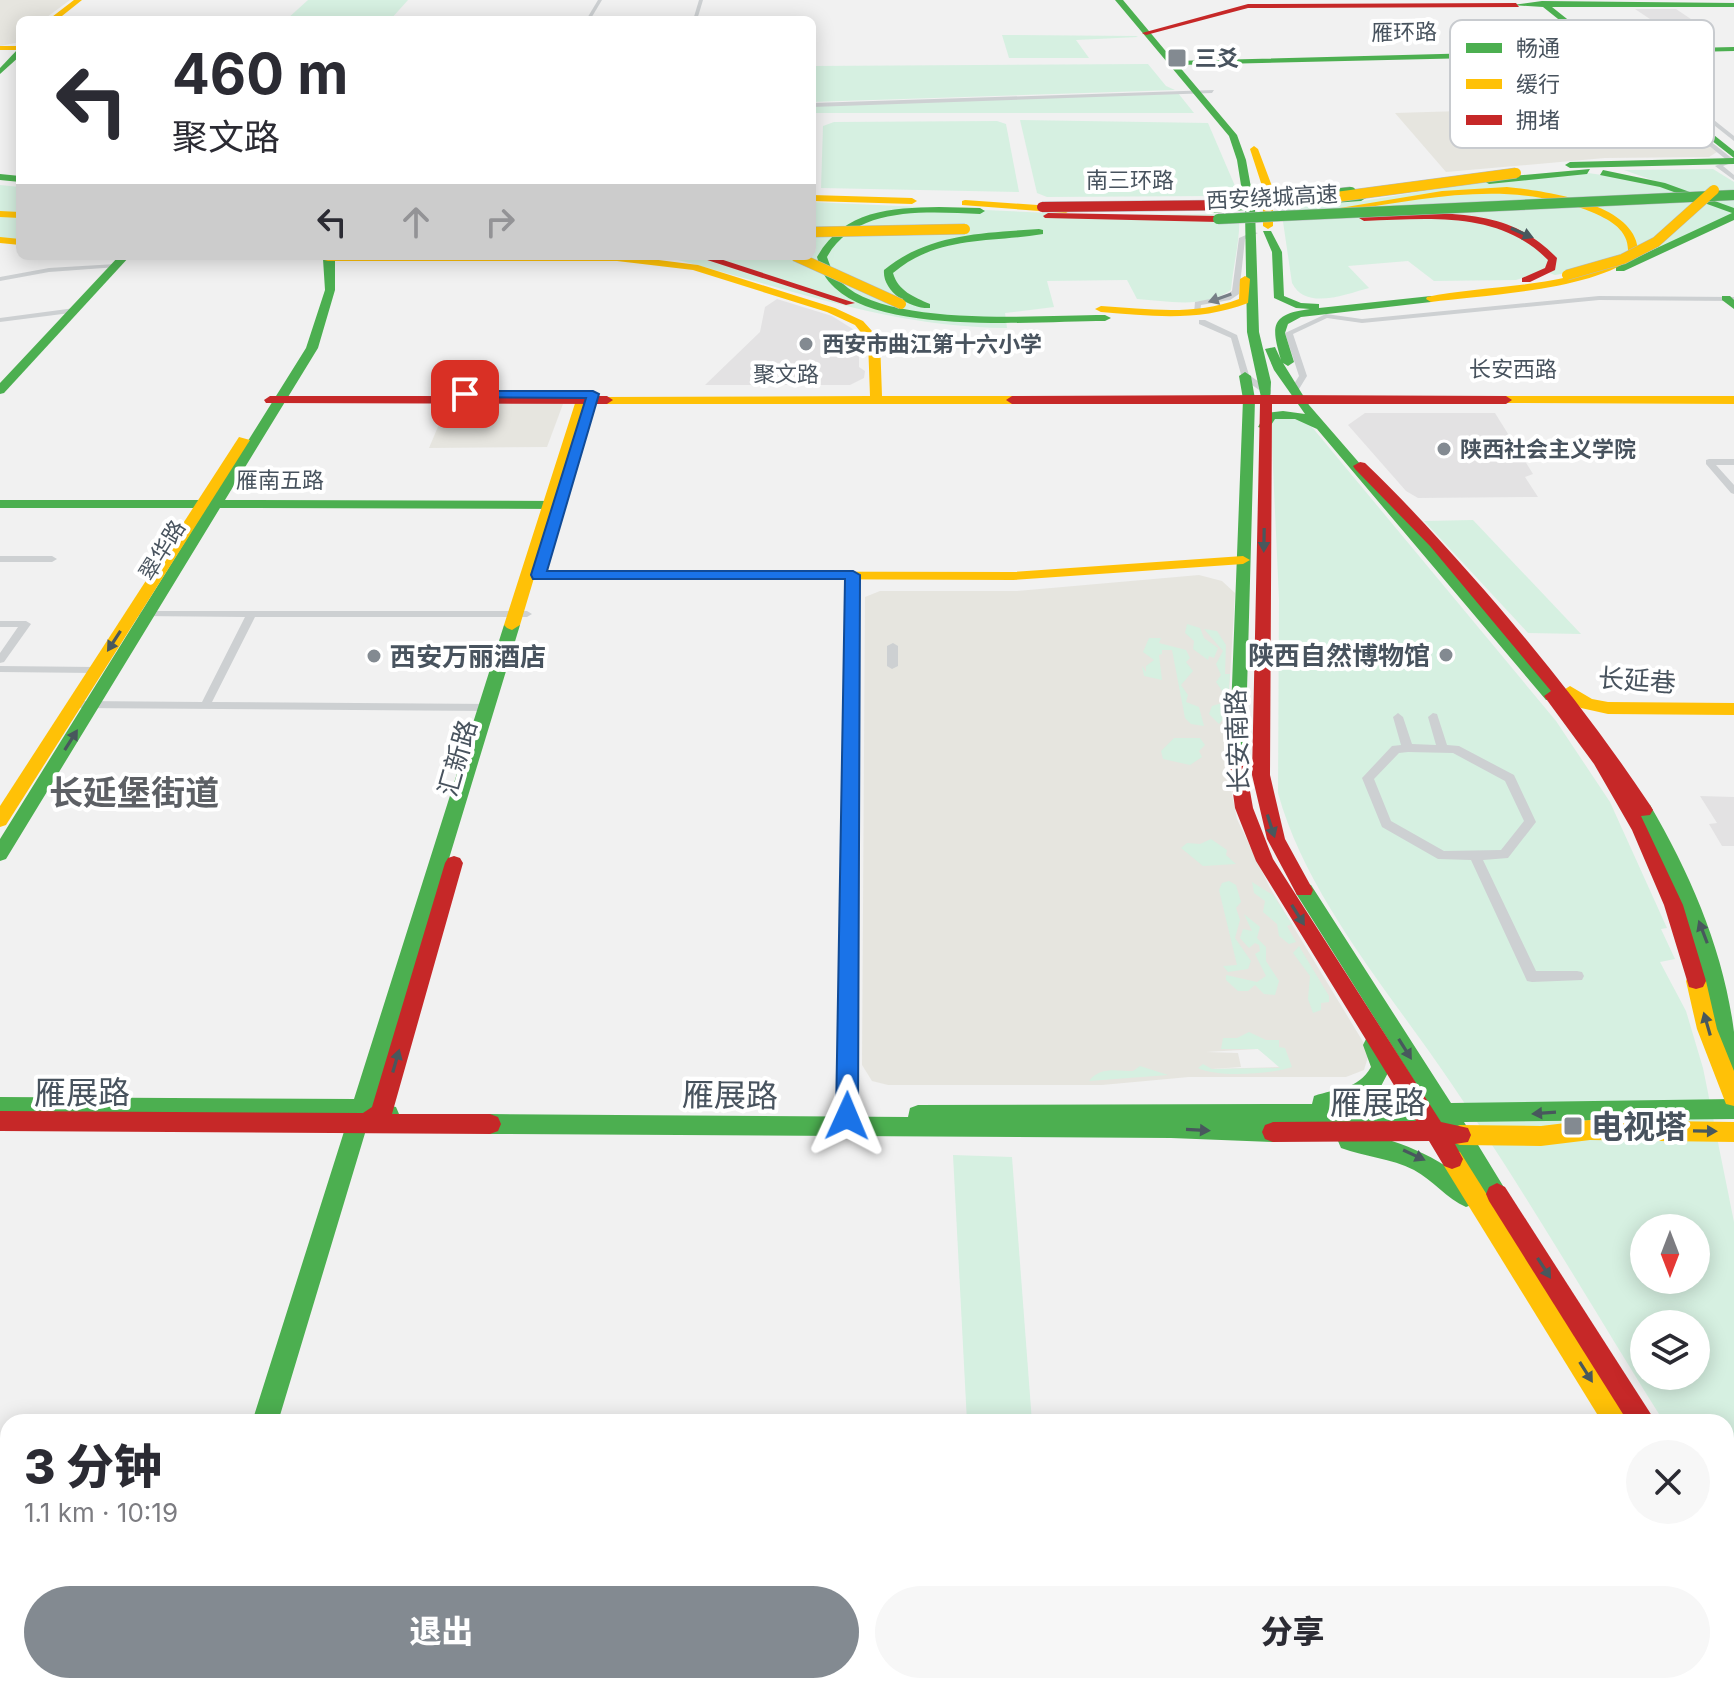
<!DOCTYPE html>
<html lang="zh">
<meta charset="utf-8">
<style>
:root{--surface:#fff;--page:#f7f7f7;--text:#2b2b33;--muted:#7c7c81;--accent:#838a91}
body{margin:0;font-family:Inter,"Noto Sans SC",sans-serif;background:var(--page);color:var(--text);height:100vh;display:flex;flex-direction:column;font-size:30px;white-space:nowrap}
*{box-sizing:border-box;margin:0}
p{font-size:26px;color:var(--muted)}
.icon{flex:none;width:44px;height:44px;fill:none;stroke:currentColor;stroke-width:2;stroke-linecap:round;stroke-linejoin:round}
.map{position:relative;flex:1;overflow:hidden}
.details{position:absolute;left:0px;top:1414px;width:1734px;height:280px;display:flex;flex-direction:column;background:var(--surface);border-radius:24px 24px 0 0;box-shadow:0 4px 20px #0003}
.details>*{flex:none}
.top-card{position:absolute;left:16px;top:16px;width:800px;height:244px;border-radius:12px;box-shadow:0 4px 20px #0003;background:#fff;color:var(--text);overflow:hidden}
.needle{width:52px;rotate:180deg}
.buttons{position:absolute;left:1630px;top:1214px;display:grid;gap:16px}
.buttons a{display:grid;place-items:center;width:80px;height:80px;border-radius:50%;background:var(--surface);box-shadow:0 4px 20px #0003;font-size:40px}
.pin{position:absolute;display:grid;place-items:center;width:68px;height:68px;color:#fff;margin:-34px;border-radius:16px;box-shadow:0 4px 12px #0006}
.me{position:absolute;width:88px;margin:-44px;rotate:1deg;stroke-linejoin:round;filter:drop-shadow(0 0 6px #0008)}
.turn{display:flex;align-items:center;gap:28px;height:168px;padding:0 24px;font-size:36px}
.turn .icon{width:104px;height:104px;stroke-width:2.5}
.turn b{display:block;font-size:56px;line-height:68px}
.lanes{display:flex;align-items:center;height:76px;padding:0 24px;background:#0003;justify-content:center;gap:40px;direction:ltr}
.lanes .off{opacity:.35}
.round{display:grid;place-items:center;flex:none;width:84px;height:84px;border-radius:42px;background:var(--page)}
.overview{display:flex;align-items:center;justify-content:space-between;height:136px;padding:0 24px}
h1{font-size:48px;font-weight:800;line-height:60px}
.action{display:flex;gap:16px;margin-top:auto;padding:16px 24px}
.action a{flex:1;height:92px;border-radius:48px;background:var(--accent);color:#fff;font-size:32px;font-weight:800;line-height:92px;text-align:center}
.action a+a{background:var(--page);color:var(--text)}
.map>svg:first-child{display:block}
</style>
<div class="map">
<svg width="1734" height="1694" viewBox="0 0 1734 1694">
<rect width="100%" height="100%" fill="#f1f1f1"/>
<g fill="#e6e5df" fill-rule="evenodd">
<path d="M0 0H70L43 20H20V42L0 46Z"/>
<path d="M1544 100H1637L1653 104 1717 152 1709 157 1605 158 1446 172 1395 113 1555 108Z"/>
<path d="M448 403 563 404 547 447 429 448Z"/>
<path d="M1199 575 1222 581 1235 593 1225 761 1237 819 1270 888 1365 1045 1368 1057 1364 1070 1346 1077H1189L1102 1085H888L872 1081 862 1065 865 597 880 591H1017ZM1258 1049 1281 1067 1212 1069 1241 1067 1238 1053 1206 1052Z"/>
</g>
<g fill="#e3e2e3">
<path d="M1635 9H1676L1710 32 1668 31Z"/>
<path d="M777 299 832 316 856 331 864 340 859 354V367L865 371 864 378 850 385H705L760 332 765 307Z"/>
<path d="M1365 413H1495L1533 474 1525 477 1538 497 1418 498 1406 491 1348 425Z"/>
<path d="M1700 796 1734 797V846H1722L1709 824 1717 823Z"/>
</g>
<g fill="#d6f0e1" fill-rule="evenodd">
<path d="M308 0H408L390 20H286Z"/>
<path d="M1002 35 1136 36 1138 37 1076 40 1089 58H1009Z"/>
<path d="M1148 64 1166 86 1175 90 812 102V66Z"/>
<path d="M1178 93 1194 113H812V106Z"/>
<path d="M1020 120 1208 123 1235 186 1228 192 1213 196 1047 197 1037 193Z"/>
<path d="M997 121 1006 124 1019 192 821 188 823 126 834 122Z"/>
<path d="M1713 169 1734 182V209L1624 170Z"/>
<path d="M1588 173 1644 181 1734 213 1636 261 1555 275 1544 271 1516 280 1434 281 1408 261 1348 266 1369 288C1346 294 1306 311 1292 283L1281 208 1363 201 1479 182Z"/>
<path d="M0 185 20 187V242L0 241Z"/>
<path d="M812 202 1094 215 1239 214C1241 238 1233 265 1231 290 1205 309 1167 301 1137 299L1127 280 1047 281 1054 307 1005 313 1007 328C888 327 788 288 674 259L638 256H812Z"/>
<path d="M1289 415 1307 421 1556 721 1610 802 1667 928 1661 929 1675 959 1660 962 1686 1011 1703 1068 1734 1222V1534L1726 1521V1422H1664C1593 1309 1526 1193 1451 1083 1391 994 1307 898 1278 793L1279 599 1271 424 1276 416ZM1644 1228H1696V1280H1644ZM1644 1324H1696V1376H1644Z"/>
<path d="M1473 520 1581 634 1528 633 1424 521Z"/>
<path d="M1187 624 1200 628 1204 638 1218 648 1214 658 1209 656 1208 660 1193 649 1194 641 1185 633Z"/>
<path d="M1204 629 1217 631 1226 645 1225 674H1230L1227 715 1219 724 1209 714 1212 706 1222 703 1223 692 1216 682 1221 675 1216 664 1223 651Z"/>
<path d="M1149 638H1161L1159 643 1186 650 1190 658 1186 662 1193 671 1181 685 1188 695 1186 702 1199 707 1204 726 1191 724 1185 718 1172 650H1162V654L1159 655 1162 680 1144 676 1142 666 1146 672V666L1154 660 1143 652Z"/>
<path d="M1174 738H1200L1205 745 1199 751 1202 757 1190 765 1163 759 1161 751Z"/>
<path d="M1211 839 1227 850 1226 855 1236 864 1203 866 1181 848 1187 843 1200 844Z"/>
<path d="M1229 881 1236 885 1241 902 1236 908 1240 920 1235 938 1251 961 1248 969 1228 972 1223 966 1237 965 1219 890 1222 883Z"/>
<path d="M1252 882 1273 895 1292 924 1287 926 1296 942 1289 944 1279 936 1277 924 1263 912 1265 901 1254 893Z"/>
<path d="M1244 914 1260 927 1257 938 1266 947V961L1279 981 1275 995 1264 994 1255 985 1248 991H1238L1226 980V975L1257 982 1266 976 1255 954 1260 951 1259 945 1255 943 1249 948 1240 938 1243 929 1252 931Z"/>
<path d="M1299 946 1329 996V1002L1321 1003V1010L1313 1013 1308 999 1310 976 1293 953Z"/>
<path d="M1249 1032 1266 1040H1279V1047L1285 1048 1292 1067C1273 1074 1217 1078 1198 1068L1203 1064 1212 1069 1280 1068 1258 1049H1221L1223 1038H1237Z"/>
<path d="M1140 1066 1168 1075 1089 1081C1100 1066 1118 1071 1133 1071Z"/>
<path d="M953 1155 1012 1157 1032 1422H967Z"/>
<path d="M808 1686H1228L1229 1694H808Z"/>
</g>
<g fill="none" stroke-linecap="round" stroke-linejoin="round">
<g fill="#cdd0d2" fill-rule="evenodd">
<path d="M598 0H602L590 20H586Z"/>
<path d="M699 0H703L697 20H693Z"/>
<path d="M1622 50H1626L1734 136V141L1622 52Z"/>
<path d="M1593 51H1597L1734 160V162L1723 166 1734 175V180L1715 166 1728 161 1593 53Z"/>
<path d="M1214 90 1212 93 812 107V103Z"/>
<path d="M1253 232 1258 233 1245 239 1239 294 1230 300 1201 305 1200 313H1194L1195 302 1225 296 1232 291 1239 238Z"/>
<path d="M116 264 118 265V267L49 272 0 281V277L49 268Z"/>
<path d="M1599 296 1734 297V301L1599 300 1362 323 1327 318 1293 334 1307 376 1296 394 1289 392 1299 376 1285 333 1326 314 1362 319Z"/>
<path d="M75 308 79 310 78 312 0 322V318Z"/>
<path d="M1199 320H1205L1237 335 1249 375 1271 390V394H1265L1242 378 1231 338 1199 324Z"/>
<path d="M1709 459H1734V465H1716L1734 485V494L1731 493 1706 464V460Z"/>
<path d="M0 556H52L57 559 52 562H0Z"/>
<path d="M142 611H527L532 614 527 617H255L212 702 493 704 494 707 493 710 489 711 79 708 78 705 83 701 202 702 245 617 138 616 137 614Z"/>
<path d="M0 621H26L31 624 4 662 0 663V653L18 627H0Z"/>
<path d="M893 643 898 646V666L892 669 887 666V646Z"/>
<path d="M0 666 95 667 100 670 95 673 0 672Z"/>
<path d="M1398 713 1403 717 1412 744 1436 745 1428 717 1433 713 1437 714 1447 745 1459 746 1514 775 1536 822 1508 858 1483 860 1536 971H1577L1582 972 1584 976 1582 980 1532 982 1527 981 1471 860 1438 859 1382 827 1362 778 1392 746 1401 745 1393 717ZM1408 752 1453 753 1505 781 1524 821 1501 850 1444 851 1391 821 1374 779 1399 753Z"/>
<rect x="0" y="1473" width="8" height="18"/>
<path d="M8 1595V1627L7 1631 0 1633V1601L1 1597Z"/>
</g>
<g fill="#4caf50" fill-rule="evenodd">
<path d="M1115 0H1123L1174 61 1597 50 1543 7 1512 5 1542 1 1734 3V7H1552L1606 50 1734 47V51L1612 54 1734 151V158L1602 55 1178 65 1237 135 1246 160 1254 204 1361 195 1366 198 1361 201 1255 209 1259 332 1271 382 1270 402H1262L1247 332 1245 210 1211 213 1206 210 1244 204 1237 160 1229 136Z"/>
<path d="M17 50H20V56L0 74V68Z"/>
<path d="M1734 158V164L1570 168 1565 165 1570 162Z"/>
<path d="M1590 169 1587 174 1489 184 1484 181 1489 178Z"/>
<path d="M1603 170 1665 183 1734 208V220L1624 271H1616V267L1732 213 1660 187 1600 175Z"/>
<path d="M0 174 20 176V182L0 180Z"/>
<path d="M939 207 980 208 985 211 980 214C928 212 856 205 827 257 831 268 833 275 842 283 889 328 1041 315 1105 315L1111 318 1105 321C1038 321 885 335 835 288 825 279 821 270 817 257 844 210 890 208 939 207Z"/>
<path d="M1039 229 1043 230V234C989 243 938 235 893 273 898 291 914 297 930 304V308C910 309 882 291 884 270 929 233 984 233 1039 229Z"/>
<path d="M1263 231H1271L1282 252 1284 296 1301 303 1319 304V308L1431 296 1436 299 1431 302 1301 317 1288 324 1285 333 1294 362 1288 366 1283 363 1309 405 1558 692 1560 696 1558 700H1546L1317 429 1295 419H1275L1268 430 1258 427 1266 413 1283 411 1305 414 1274 370 1265 349 1275 347 1281 360C1271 326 1270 314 1310 309L1296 308 1274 298 1272 252Z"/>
<path d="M119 256H130L4 393 0 394V383Z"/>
<path d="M249 256H335V290L318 348 225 500 560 501 567 505 560 509 220 508 6 859 0 861V839L206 508H0V500H211L306 348 325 290 323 259H254Z"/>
<path d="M1722 296H1730L1734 300V309L1722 300Z"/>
<path d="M1245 372 1251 376 1255 399 1245 763 1237 769 1229 763 1243 399 1239 376Z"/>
<path d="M853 571 860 575 859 756 851 762 843 756 846 575Z"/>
<path d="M512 620 520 625 375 1102 396 1107 399 1114 396 1121 388 1124 369 1120 278 1422H252L348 1119 0 1117V1097L354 1099 504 625Z"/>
<path d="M1644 804 1650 805C1691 875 1724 952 1734 1032 1734 1050 1734 1070 1734 1088L1731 1089 1724 1087 1720 1080C1707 984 1683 895 1635 810Z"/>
<path d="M1304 883 1311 885 1451 1103 1734 1099V1119L1464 1122 1508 1194 1505 1201 1497 1205 1489 1201 1440 1123H1276L1281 1125 1284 1132 1281 1139 1273 1142 1171 1138 490 1134 482 1131 479 1124 482 1117 490 1114 908 1117 910 1108 918 1105 1312 1104 1314 1096C1337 1088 1358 1090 1371 1067L1363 1045 1366 1039 1373 1036 1380 1039 1391 1067 1379 1090 1357 1104 1428 1103 1297 895 1295 890 1297 885Z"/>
<path d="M1349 1131C1397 1139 1438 1155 1474 1188L1477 1196 1474 1204 1466 1207C1447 1199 1433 1180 1414 1170 1391 1158 1365 1157 1341 1148L1338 1141 1341 1134Z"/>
<path d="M1726 1562 1734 1566V1606L1726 1603Z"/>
</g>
<g fill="#ffc107" fill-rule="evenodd">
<path d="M74 0H82L57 20H48Z"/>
<rect x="0" y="46" width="20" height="4"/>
<path d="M1254 146 1258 149 1273 189V226L1268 229 1263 226V189L1250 149Z"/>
<path d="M1507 187C1544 191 1639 203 1638 253 1601 290 1485 295 1431 302L1426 299 1427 297C1488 284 1578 289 1628 252 1629 231 1612 221 1594 213 1513 179 1429 198 1345 211L1340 208 1442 191Z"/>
<path d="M812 195 912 198 917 201 912 204 812 201Z"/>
<path d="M965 200 1066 207 1071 210 1066 213 962 205V201Z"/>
<path d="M0 211 20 212V218L0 217Z"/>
<path d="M0 237 20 239V245L0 243Z"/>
<path d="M324 256H627L698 265 835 308 863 321 880 340 882 396H1012L1018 400 1012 404H607L601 400 603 397 870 396 868 341 855 325 827 312 693 270 617 261H328L324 260Z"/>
<path d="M1245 276 1250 279 1248 303C1199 322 1152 316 1101 312L1095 309 1101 306C1148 309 1194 316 1239 299L1240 279Z"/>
<path d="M584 390 590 394 536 571 1013 572 1243 556 1250 560 1243 564 1013 580 534 578 520 625 512 630 507 628 504 625 578 394Z"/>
<path d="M1506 396H1734V404L1502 403 1500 400Z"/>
<path d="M239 437 250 440 6 825 0 827V806Z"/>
<path d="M1570 686 1592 699 1608 702 1734 703V715L1608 714 1581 708 1562 691Z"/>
<path d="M1696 973 1703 975 1706 981 1717 1029 1734 1071V1106L1726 1104 1697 1029 1686 981 1689 975Z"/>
<path d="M1590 1120 1734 1122V1142L1590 1140 1541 1146 1460 1145 1452 1142 1449 1135 1452 1128 1460 1125 1541 1126Z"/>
<path d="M1452 1149 1460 1152 1630 1422H1602L1444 1166 1441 1159 1444 1152Z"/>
</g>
<g fill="#c62828" fill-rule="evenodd">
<path d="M1516 3 1519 7 1248 8 1146 35 1142 33 1248 4Z"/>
<path d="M1048 213 1218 216 1223 219 1218 222 1045 218 1043 216Z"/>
<path d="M1440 213C1488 216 1522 222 1557 258L1555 270 1530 282H1522V278L1545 268 1548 260C1498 210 1429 219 1364 221L1359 218 1364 215Z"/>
<path d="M695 256H711L855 303 846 305Z"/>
<path d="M1266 395 1506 396 1512 400 1506 404H1272L1270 775 1285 839 1313 890 1311 895H1297L1267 839 1252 775 1260 404H1012L1006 400 1012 396Z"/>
<path d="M270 396H607L613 400 607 404 266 403 264 400Z"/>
<path d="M1360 462 1365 463C1402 498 1436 536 1470 574 1535 647 1596 724 1650 805L1653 810 1650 815 1641 816 1683 905 1706 981 1703 987 1696 989 1689 987 1664 905 1632 830 1594 764 1544 696 1551 691 1430 546 1355 469 1353 466Z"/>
<path d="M851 750 859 756 858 1116 855 1123 847 1126 839 1123 836 1116 843 756Z"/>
<path d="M1237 757 1245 763 1253 808 1273 859 1441 1122 1468 1128 1471 1135 1468 1142 1455 1144 1463 1159 1460 1166 1452 1169 1444 1166 1429 1141 1273 1142 1265 1139 1262 1132 1265 1125 1273 1122 1416 1121 1256 861 1235 808 1229 763Z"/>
<path d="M454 856 460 858 463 863 392 1114H490L498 1117 501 1124 498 1131 490 1134 0 1131V1111L363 1113 372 1107 445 863 448 858Z"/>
<path d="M1497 1183 1505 1187 1656 1422H1628L1489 1201 1486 1194 1489 1187Z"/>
<path d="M1726 1532 1734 1536V1571L1726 1567Z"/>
<path d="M169 1686H197L194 1694H166Z"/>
</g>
<defs>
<g id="fast-bridge">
<path d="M1276 200 1351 192"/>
<path d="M1218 219 1734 195"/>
</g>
<g id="slow-bridge">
<path d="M1336 197 1516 173"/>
<path d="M812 232 965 229"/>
<path d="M795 256 901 304"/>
<path d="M1567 275 1623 259 1656 242 1714 190"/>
</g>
<path id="jam-bridge" d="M1042 207 1236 205"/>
</defs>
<use href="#fast-bridge" stroke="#b6bbc0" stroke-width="11" stroke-linecap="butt"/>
<use href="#slow-bridge" stroke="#b6bbc0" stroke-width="11" stroke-linecap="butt"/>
<use href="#jam-bridge" stroke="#b6bbc0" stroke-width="11" stroke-linecap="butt"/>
<use href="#fast-bridge" stroke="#4caf50" stroke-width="10"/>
<use href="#slow-bridge" stroke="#ffc107" stroke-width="10"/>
<use href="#jam-bridge" stroke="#c62828" stroke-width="10"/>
</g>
<defs><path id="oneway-solid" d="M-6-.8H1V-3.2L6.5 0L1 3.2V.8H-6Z" transform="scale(2)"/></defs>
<g fill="#48585d">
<use href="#oneway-solid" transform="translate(1522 233) rotate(23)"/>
<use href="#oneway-solid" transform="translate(1264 540) rotate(91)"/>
<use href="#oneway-solid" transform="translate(114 641) rotate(123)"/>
<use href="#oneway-solid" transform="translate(71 740) rotate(-58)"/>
<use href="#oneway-solid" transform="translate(1271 826) rotate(72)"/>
<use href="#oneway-solid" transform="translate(1298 915) rotate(58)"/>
<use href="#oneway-solid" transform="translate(1703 932) rotate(-111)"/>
<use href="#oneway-solid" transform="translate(1707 1024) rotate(-106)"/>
<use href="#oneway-solid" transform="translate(1405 1049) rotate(58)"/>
<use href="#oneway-solid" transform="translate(396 1061) rotate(-74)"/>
<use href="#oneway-solid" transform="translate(1544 1113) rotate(176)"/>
<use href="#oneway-solid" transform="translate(1198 1130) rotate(3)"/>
<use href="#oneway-solid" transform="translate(1705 1131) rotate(1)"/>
<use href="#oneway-solid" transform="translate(1414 1155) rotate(25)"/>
<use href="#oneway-solid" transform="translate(1544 1268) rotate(57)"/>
<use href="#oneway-solid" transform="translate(1586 1372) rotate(58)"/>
</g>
<use fill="#777f87" href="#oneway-solid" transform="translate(1220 298) rotate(161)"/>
<path fill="#1a73e8" stroke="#114b97" stroke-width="2" d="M465 391H593L599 394 547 571H853L860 575 858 1116 854 1123 847 1126 839 1123 836 1116 845 579H533L531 575 586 398 460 397 458 394Z"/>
<g fill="#838a91" stroke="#fff" stroke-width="3">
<rect x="1167" y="48" width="20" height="20" rx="4"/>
<circle cx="806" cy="344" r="8"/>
<circle cx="1444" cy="449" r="8"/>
<circle cx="1446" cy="655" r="8"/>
<circle cx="374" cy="656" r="8"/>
<rect x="1563" y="1116" width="20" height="20" rx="4"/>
</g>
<g text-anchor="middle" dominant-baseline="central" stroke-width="8" stroke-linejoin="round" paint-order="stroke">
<g font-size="22" fill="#48535e" stroke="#fff">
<text transform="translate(1404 32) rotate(-1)">雁环路</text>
<text x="1130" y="180">南三环路</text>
<text transform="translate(1272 197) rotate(-3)">西安绕城高速</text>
<text x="1513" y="369">长安西路</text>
<text x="786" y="374">聚文路</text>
<text x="280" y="480">雁南五路</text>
<text transform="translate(162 550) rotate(-58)">翠华路</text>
</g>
<g font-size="22" font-weight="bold" fill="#48535e" stroke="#fff" text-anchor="start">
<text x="1195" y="58">三爻</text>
<text x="822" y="344">西安市曲江第十六小学</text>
<text x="1460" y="449">陕西社会主义学院</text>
</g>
<g font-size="26" font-weight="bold" fill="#48535e" stroke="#fff" text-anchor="end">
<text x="1430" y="655">陕西自然博物馆</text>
<text x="390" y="656" text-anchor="start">西安万丽酒店</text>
</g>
<g font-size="26" fill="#48535e" stroke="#fff">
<text transform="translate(1637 680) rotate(4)">长延巷</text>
<text transform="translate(1237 741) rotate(-92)">长安南路</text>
<text transform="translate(457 758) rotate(-74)">汇新路</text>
</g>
<g font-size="32" fill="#48535e" stroke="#fff">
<text x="82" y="1092">雁展路</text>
<text transform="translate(730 1095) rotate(1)">雁展路</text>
<text x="1378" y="1102">雁展路</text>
</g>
<g font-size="32" font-weight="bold" fill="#48535e" stroke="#fff" text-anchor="start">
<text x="1591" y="1126">电视塔</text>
</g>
<g font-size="34" font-weight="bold" fill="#5d6065" stroke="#fff">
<text x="134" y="792">长延堡街道</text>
</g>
</g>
<rect x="1450" y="20" width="264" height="128" rx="12" fill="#fff" stroke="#c8cbcf" stroke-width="2"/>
<rect x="1466" y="43" width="36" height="10" fill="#4caf50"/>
<rect x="1466" y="79" width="36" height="10" fill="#ffc107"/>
<rect x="1466" y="115" width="36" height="10" fill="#c62828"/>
<g font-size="22" fill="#48535e">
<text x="1516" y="56">畅通</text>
<text x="1516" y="92">缓行</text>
<text x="1516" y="128">拥堵</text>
</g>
</svg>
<div class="buttons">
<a><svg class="needle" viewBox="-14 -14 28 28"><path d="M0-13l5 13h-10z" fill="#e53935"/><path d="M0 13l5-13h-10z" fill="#7c7c81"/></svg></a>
<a><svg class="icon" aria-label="layers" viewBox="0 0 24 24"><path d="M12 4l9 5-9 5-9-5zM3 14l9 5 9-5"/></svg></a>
</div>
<div class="pin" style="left:465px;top:394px;background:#d93025"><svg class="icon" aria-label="arrive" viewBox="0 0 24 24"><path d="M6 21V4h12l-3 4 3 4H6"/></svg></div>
<svg class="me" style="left:847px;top:1116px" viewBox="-20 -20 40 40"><path d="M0-17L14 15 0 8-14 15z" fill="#1a73e8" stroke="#fff" stroke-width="4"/></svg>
<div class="top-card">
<div class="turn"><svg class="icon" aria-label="left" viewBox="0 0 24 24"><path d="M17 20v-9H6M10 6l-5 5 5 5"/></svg><div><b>460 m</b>聚文路</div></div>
<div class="lanes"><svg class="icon" aria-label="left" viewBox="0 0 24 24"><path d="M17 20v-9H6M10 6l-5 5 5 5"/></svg><svg class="icon off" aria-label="ahead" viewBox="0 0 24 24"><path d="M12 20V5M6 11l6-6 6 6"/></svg><svg class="icon off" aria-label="right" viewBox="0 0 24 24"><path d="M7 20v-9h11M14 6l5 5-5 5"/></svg></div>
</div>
<section class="details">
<div class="overview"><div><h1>3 分钟</h1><p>1.1 km · 10:19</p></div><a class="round"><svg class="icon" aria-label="close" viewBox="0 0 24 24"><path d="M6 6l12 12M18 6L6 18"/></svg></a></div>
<div class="action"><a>退出</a><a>分享</a></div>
</section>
</div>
